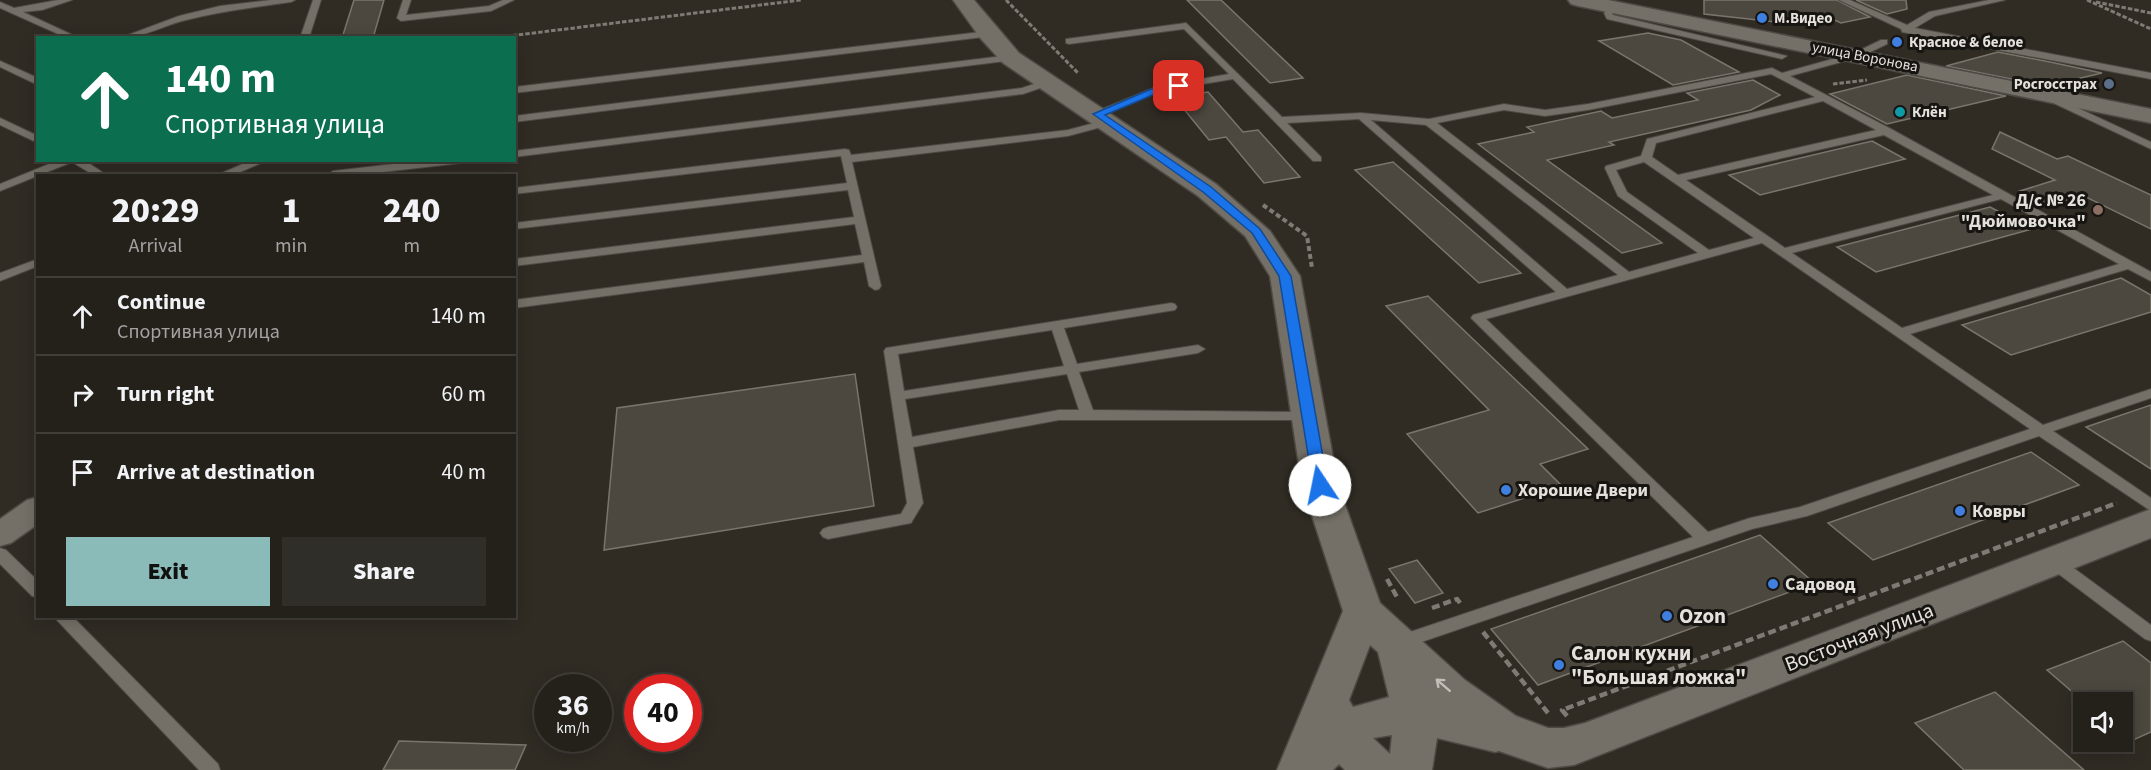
<!DOCTYPE html>
<meta charset="utf-8">
<style>
:root{--surface:#24211b;--page:#302e28;--text:#f1f3f6;--muted:#a3a3a3;--line:#413e3a;--accent:#8bbbb9}
body{margin:0;font-family:"Source Sans 3",sans-serif;background:var(--page);color:var(--text);height:100vh;display:flex;flex-direction:column;font-size:22px;white-space:nowrap}
*{box-sizing:border-box;margin:0}
p{font-size:20px;color:var(--muted)}
.icon{flex:none;width:33px;height:33px;fill:none;stroke:currentColor;stroke-width:2;stroke-linecap:round;stroke-linejoin:round}
.map{position:relative;flex:1;overflow:hidden}
.drawer{position:absolute;left:36px;top:174px;width:480px;height:444px;display:flex;flex-direction:column;background:var(--surface);border-radius:0px;box-shadow:0 3px 15px #0003,0 0 0 2px var(--line)}
.drawer>*{flex:none}
.hud{position:absolute;left:36px;top:36px;width:480px;height:126px;border-radius:0px;box-shadow:0 3px 15px #0003,0 0 0 2px var(--line);background:#0b6e4f;color:#fff;overflow:hidden}
.tools{position:absolute;left:2073px;top:692px;display:grid;gap:12px}
.tools a{display:grid;place-items:center;width:60px;height:60px;border-radius:0px;background:var(--surface);box-shadow:0 3px 15px #0003,0 0 0 2px var(--line);font-size:30px}
.speed{position:absolute;left:534px;top:674px;display:flex;gap:12px;font-size:30px;font-weight:700;text-align:center}
.speed>*{display:grid;place-content:center;width:78px;height:78px;border-radius:50%;background:var(--surface);box-shadow:0 3px 15px #0003,0 0 0 2px var(--line);line-height:1}
.speed small{font-size:15px;font-weight:400}
.speed .limit{border:9px solid #d22;background:#fff;color:#111}
.pin{position:absolute;display:grid;place-items:center;width:51px;height:51px;color:#fff;margin:-26px;border-radius:12px;box-shadow:0 3px 9px #0006}
.me{position:absolute;width:66px;margin:-33px;rotate:349deg;stroke-linejoin:round;filter:drop-shadow(0 0 4px #0008)}
.turn{display:flex;align-items:center;gap:21px;height:126px;padding:0 30px;font-size:27px}
.turn .icon{width:78px;height:78px;stroke-width:2.5}
.turn b{display:block;font-size:42px;line-height:51px}
.eta{display:flex;justify-content:space-evenly;align-items:center;height:102px;text-align:center}
.eta b{font-size:36px;font-weight:800;line-height:42px}
.primary-button{display:flex;gap:12px;margin-top:auto;padding:12px 30px}
.primary-button a{flex:1;height:69px;border-radius:0px;background:var(--accent);color:#111;font-size:24px;font-weight:800;line-height:69px;text-align:center}
.primary-button a+a{background:var(--page);color:var(--text)}
ul{padding:0;list-style:none}
li{display:flex;align-items:center;gap:18px;height:78px;padding:0 30px;border-top:2px solid var(--line)}
li div{flex:1}
li b{display:block;font-size:22px}
li em{font-style:normal}
.map>svg:first-child{display:block}
</style>
<div class="map">
<svg width="2151" height="770" viewBox="0 0 2151 770">
<rect width="100%" height="100%" fill="#302c24"/>
<g fill="#4c483f" stroke="#7a756c" stroke-width="1.5">
<path d="M354 0H384L373 38H342Z"/>
<path d="M1187 0H1221L1303 78 1270 83Z"/>
<path d="M1704 0H1837L1870 17 1841 23 1825 16 1776 22 1704 14Z"/>
<path d="M1856 0H1906L1907 9 1887 14Z"/>
<path d="M1648 33 1681 40 1739 72 1673 85 1599 41Z"/>
<path d="M1998 52 2050 62 2102 73 2047 86 1946 66Z"/>
<path d="M1907 75 2006 96 1887 124 1830 94Z"/>
<path d="M1753 80 1780 95 1751 110 1609 142 1614 145 1547 160 1662 243 1622 253 1478 144 1534 132 1527 127 1601 111 1612 118 1698 100 1687 93Z"/>
<path d="M1208 92 1243 132 1258 130 1300 177 1264 183 1226 137 1209 140 1174 97Z"/>
<path d="M2000 132 2057 159 2068 156 2151 195V229L2082 195 2050 205 2020 191 2055 180 1992 149Z"/>
<path d="M1872 141 1905 159 1760 195 1729 175Z"/>
<path d="M1393 162 1453 214 1521 273 1479 283 1355 170Z"/>
<path d="M1990 207 2032 229 1876 272 1837 247Z"/>
<path d="M2121 278 2151 295V312L2011 355 1962 325Z"/>
<path d="M1428 296 1588 449 1540 464 1562 486 1478 513 1407 434 1489 410 1386 306Z"/>
<path d="M855 374 874 506 604 550 617 408Z"/>
<path d="M2151 405V469L2086 427Z"/>
<path d="M2031 452 2079 485 1873 560 1828 523Z"/>
<path d="M1760 535 1814 583 1538 685 1491 629Z"/>
<path d="M1417 560 1443 593 1415 603 1389 569Z"/>
<path d="M2123 641 2151 663V732L2131 741 2122 734V702H2084L2047 670Z"/>
<path d="M1995 692 2084 770H1964L1915 723Z"/>
<path d="M399 741 526 745 515 770H383Z"/>
</g>
<g fill="none" stroke-linecap="round" stroke-linejoin="round">
<defs>
<g id="lane">
<path d="M58 0H72L42 10 23 12 79 38H67L0 8V2L14 8Z"/>
<path d="M271 0H295L291 2C256 7 221 11 186 20 164 25 144 38 120 38L179 16 220 6Z"/>
<path d="M313 0H321L309 38H300Z"/>
<path d="M403 0H411L406 15 489 6 503 0H514L491 11 401 21 397 18Z"/>
<path d="M1839 0H1850L1907 25 1929 12 1989 0H2005L1935 16 1915 28 2151 73V79L1902 32 1901 29Z"/>
<path d="M1614 4 1618 7 1612 13 1613 15 1787 56 1782 59 1607 19 1604 13Z"/>
<path d="M1186 23 1282 117 1361 113 1429 119 1504 104 1545 110 1588 104 1772 68 1782 73 1854 53 1881 40H1887V44L1860 57 1790 76 1891 129 2151 272V281L2128 269 1910 334 2043 425 2151 389V398L2053 431 2151 498V511L2039 436 1807 516 1752 529 1401 649 1395 647 1393 642 1395 637 1693 537 1471 318 1473 315 1556 292 1359 119 1287 123 1321 157V161H1313L1233 79 1161 91 1101 116H1095V112L1156 87 1229 74 1184 29 1069 44 1066 43V39ZM1771 74 1815 97 1647 139 1641 156 1606 166 1605 168 1618 196 1698 253 1629 272 1437 123 1504 110 1545 116 1588 110ZM1823 101 1876 130 1678 175 1652 157 1656 143ZM1371 120 1426 125 1618 275 1567 289ZM1884 135 1993 195 1785 248 1686 180ZM1644 162 1754 238 1709 250 1627 192 1616 170ZM2001 199 2119 264 1902 328 1792 253ZM1762 243 2030 429 1800 507 1750 518 1708 532 1486 319Z"/>
<path d="M989 31 993 34 992 36 514 93V87Z"/>
<path d="M1011 55 1016 58 1014 60 514 122V116Z"/>
<path d="M0 61 38 78V85L0 67Z"/>
<path d="M1049 79 1054 82 1052 84 1023 94 514 157V151L1022 88Z"/>
<path d="M2050 95 2151 142V149L2047 100V96Z"/>
<path d="M0 118 38 136V143L0 125Z"/>
<path d="M1109 119 1114 122 1113 124 1068 136 852 162 881 286 879 289 875 290 869 286 864 262 514 308V300L862 255 855 224 514 266V259L854 217 848 190 514 229V223L847 183 841 156 514 194V188L845 149 849 150 851 155 1068 130Z"/>
<path d="M59 160H84L108 176H95L72 162 0 191V184Z"/>
<path d="M252 160H268L231 176H215Z"/>
<path d="M428 160H466L461 163 348 176 328 174 333 171Z"/>
<path d="M38 259V266L0 281V273Z"/>
<path d="M1171 303 1175 304 1177 307 1175 310 1064 328 1077 364 1198 345 1205 349 1198 353 1079 372 1093 410 1307 412 1312 414 1314 417 1312 420H1059L913 447 923 503 911 523 828 539 823 537 820 533 823 529 828 527 901 514 907 503 884 351 886 348ZM1052 330 1064 366 904 391 898 354ZM1067 374 1079 410H1059L912 437 905 399Z"/>
<path d="M0 548 6 550 38 581V598L32 596 0 564Z"/>
<path d="M2054 556 2060 558 2151 625V641L2145 639 2048 566 2046 562 2048 558Z"/>
<path d="M53 616H72L218 764 220 770H199Z"/>
</g>
<path id="street" d="M38 497V524L11 543 0 546V519L27 500Z"/>
<g id="secondary">
<path d="M953 0H974L1019 53 1216 184 1270 231 1300 276 1338 485 1380 603 1465 680 1516 716 1548 728H1564L1585 723 2151 509V538L1574 765 1548 768 1499 751 1495 752 1437 738 1432 770H1345L1339 764 1333 770H1277L1343 611 1302 485 1270 276 1245 236 1198 196 1003 63 981 39ZM1370 645 1378 652 1389 697 1353 707 1349 700ZM1392 735 1390 754 1373 738Z"/>
<path d="M1568 0H1608L2151 109V123L1578 6 1571 4Z"/>
</g>
</defs>
<use href="#lane" stroke="#4d4943" stroke-width="2"/>
<use href="#street" stroke="#4d4943" stroke-width="3"/>
<use href="#secondary" stroke="#4d4943" stroke-width="3"/>
<g stroke="#7f7b74" stroke-width="3" stroke-dasharray="4.5 2" stroke-linecap="butt">
<path d="M1006 0 1079 74"/>
<path d="M2087 0 2151 29"/>
<path d="M2096 2 2151 13"/>
<path d="M493 38 801 0"/>
<path d="M1833 84 1867 80"/>
</g>
<path stroke="#7f7b74" stroke-width="4" stroke-dasharray="5 3" stroke-linecap="butt" d="M1263 205 1307 236 1312 268"/>
<g stroke="#7f7b74" stroke-width="4.5" stroke-dasharray="8 4" stroke-linecap="butt">
<path d="M1387 579 1398 599"/>
<path d="M1432 608 1457 599 1460 603"/>
<path d="M1483 632 1548 713"/>
<path d="M1567 716 1562 710 2117 503"/>
</g>
<use href="#lane" fill="#747067" fill-rule="evenodd"/>
<use href="#street" fill="#747067" fill-rule="evenodd"/>
<use href="#secondary" fill="#747067" fill-rule="evenodd"/>
</g>
<defs><path id="oneway-shaft" d="M-6 0H5M1.5-3L5.5 0L1.5 3" fill="none" stroke-width="1.6" stroke-linecap="round" stroke-linejoin="round" transform="scale(1.5)"/></defs>
<use stroke="#c2bfb9" href="#oneway-shaft" transform="translate(1443 685) rotate(-139)"/>
<path fill="#1a73e8" stroke="#114b97" stroke-width="1.5" d="M1179 83 1183 86 1182 88 1162 91 1105 115 1211 187 1260 229 1291 276 1328 485 1326 489 1320 491 1313 485 1279 276 1252 233 1203 192 1093 114 1156 87Z"/>
<g fill="#3f7fe0" stroke="#171511" stroke-width="2">
<circle cx="1762" cy="18" r="6"/>
<circle cx="1897" cy="42" r="6"/>
<circle cx="1506" cy="490" r="6"/>
<circle cx="1960" cy="511" r="6"/>
<circle cx="1773" cy="584" r="6"/>
<circle cx="1667" cy="616" r="6"/>
<circle cx="1559" cy="665" r="6"/>
</g>
<circle fill="#5c6f8a" stroke="#171511" stroke-width="2" cx="2109" cy="84" r="6"/>
<circle fill="#0f9aa8" stroke="#171511" stroke-width="2" cx="1900" cy="112" r="6"/>
<circle fill="#8d6e63" stroke="#171511" stroke-width="2" cx="2098" cy="210" r="6"/>
<g text-anchor="middle" dominant-baseline="central" stroke-width="6" stroke-linejoin="round" paint-order="stroke">
<g font-size="15" font-weight="bold" fill="#e4e1dc" stroke="#171511" text-anchor="start">
<text x="1774" y="18">М.Видео</text>
<text x="1909" y="42">Красное &amp; белое</text>
<text x="2097" y="84" text-anchor="end">Росгосстрах</text>
<text x="1912" y="112">Клён</text>
</g>
<g font-size="15" fill="#e4e1dc" stroke="#171511">
<text transform="translate(1865 57) rotate(11)">улица Воронова</text>
</g>
<g font-size="18" font-weight="bold" fill="#e4e1dc" stroke="#171511" text-anchor="start">
<text x="2086" y="200" text-anchor="end">Д/с № 26<tspan x="2086" dy="21">"Дюймовочка"</tspan></text>
<text x="1518" y="490">Хорошие Двери</text>
<text x="1972" y="511">Ковры</text>
<text x="1785" y="584">Садовод</text>
</g>
<g font-size="21" font-weight="bold" fill="#e4e1dc" stroke="#171511" text-anchor="start">
<text x="1679" y="616">Ozon</text>
<text x="1571" y="653">Салон кухни<tspan x="1571" dy="24">"Большая ложка"</tspan></text>
</g>
<g font-size="21" fill="#e4e1dc" stroke="#171511">
<text transform="translate(1859 637) rotate(-21)">Восточная улица</text>
</g>
</g>
</svg>
<div class="tools">
<a><svg class="icon" aria-label="sound" viewBox="0 0 24 24"><path d="M4 9h4l5-4v14l-5-4H4zM17 9q2 3 0 6"/></svg></a>
</div>
<div class="speed"><div>36<small>km/h</small></div><div class="limit">40</div></div>
<div class="pin" style="left:1179px;top:86px;background:#d93025"><svg class="icon" aria-label="arrive" viewBox="0 0 24 24"><path d="M6 21V4h12l-3 4 3 4H6"/></svg></div>
<svg class="me" style="left:1320px;top:485px" viewBox="-20 -20 40 40"><circle r="19" fill="#fff"/><path d="M0-13L10 11 0 6-10 11z" fill="#1a73e8"/></svg>
<div class="hud">
<div class="turn"><svg class="icon" aria-label="ahead" viewBox="0 0 24 24"><path d="M12 20V5M6 11l6-6 6 6"/></svg><div><b>140 m</b>Спортивная улица</div></div>
</div>
<section class="drawer">
<div class="eta">
<div><b>20:29</b><p>Arrival</p></div>
<div><b>1</b><p>min</p></div>
<div><b>240</b><p>m</p></div>
</div>
<ul>
<li><svg class="icon" aria-label="ahead" viewBox="0 0 24 24"><path d="M12 20V5M6 11l6-6 6 6"/></svg><div><b>Continue</b><p>Спортивная улица</p></div><em>140 m</em></li>
<li><svg class="icon" aria-label="right" viewBox="0 0 24 24"><path d="M7 20v-9h11M14 6l5 5-5 5"/></svg><div><b>Turn right</b></div><em>60 m</em></li>
<li><svg class="icon" aria-label="arrive" viewBox="0 0 24 24"><path d="M6 21V4h12l-3 4 3 4H6"/></svg><div><b>Arrive at destination</b></div><em>40 m</em></li>
</ul>
<div class="primary-button"><a>Exit</a><a>Share</a></div>
</section>
</div>
